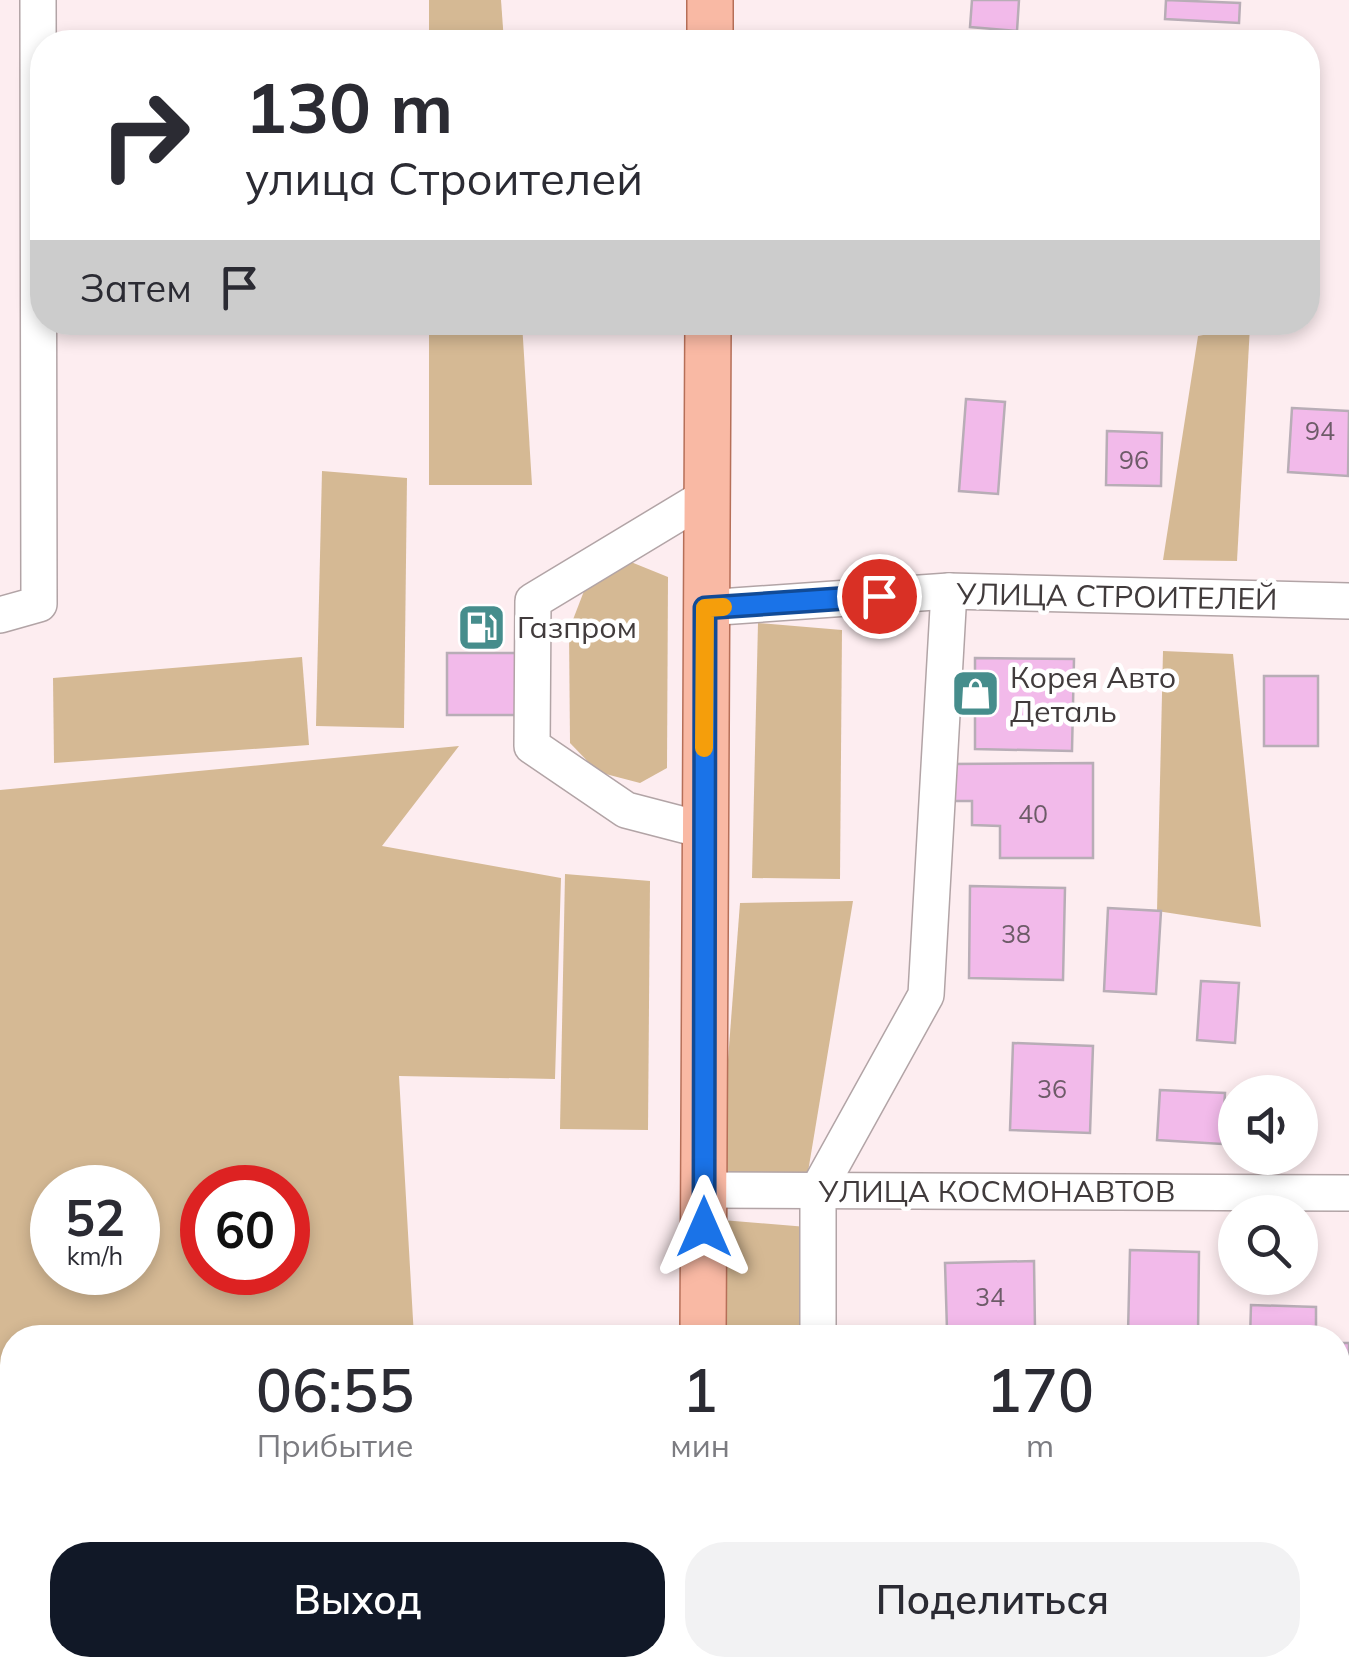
<!DOCTYPE html>
<html lang="ru">
<meta charset="utf-8">
<style>
:root{--surface:#fff;--page:#f2f2f3;--text:#2b2b33;--muted:#7c7c81;--accent:#111827}
body{margin:0;font-family:Mulish,sans-serif;background:var(--page);color:var(--text);height:100vh;display:flex;flex-direction:column;font-size:38px;white-space:nowrap}
*{box-sizing:border-box;margin:0}
p{font-size:32px;color:var(--muted)}
.icon{flex:none;width:55px;height:55px;fill:none;stroke:currentColor;stroke-width:2;stroke-linecap:round;stroke-linejoin:round}
.map{position:relative;flex:1;overflow:hidden}
.panel{position:absolute;left:0px;top:1325px;width:1350px;height:352px;display:flex;flex-direction:column;background:var(--surface);border-radius:40px 40px 0 0;box-shadow:0 5px 15px #0003}
.panel>*{flex:none}
.banner{position:absolute;left:30px;top:30px;width:1290px;height:305px;border-radius:40px;box-shadow:0 5px 15px #0003;background:#fff;color:var(--text);overflow:hidden}
.buttons{position:absolute;left:1218px;top:1075px;display:grid;gap:20px}
.buttons a{display:grid;place-items:center;width:100px;height:100px;border-radius:50%;background:var(--surface);box-shadow:0 5px 15px #0003;font-size:50px}
.speed{position:absolute;left:30px;top:1165px;display:flex;gap:20px;font-size:50px;font-weight:700;text-align:center}
.speed>*{display:grid;place-content:center;width:130px;height:130px;border-radius:50%;background:var(--surface);box-shadow:0 5px 15px #0003;line-height:1}
.speed small{font-size:25px;font-weight:400}
.speed .limit{border:15px solid #d22;background:#fff;color:#111}
.pin{position:absolute;display:grid;place-items:center;width:85px;height:85px;color:#fff;margin:-42px;border:5px solid #fff;border-radius:50%;box-shadow:0 2px 10px #0007}
.me{position:absolute;width:110px;margin:-55px;rotate:0deg;stroke-linejoin:round;filter:drop-shadow(0 0 8px #0008)}
.turn{display:flex;align-items:center;gap:35px;height:210px;padding:0 50px;font-size:45px}
.turn .icon{width:130px;height:130px;stroke-width:2.5}
.turn b{display:block;font-size:70px;line-height:85px}
.then{display:flex;align-items:center;height:95px;padding:0 50px;background:#0003;gap:20px;font-size:38px}
.eta{display:flex;justify-content:space-evenly;align-items:center;height:170px;text-align:center}
.eta b{font-size:60px;font-weight:600;line-height:70px}
.primary-button{display:flex;gap:20px;margin-top:auto;padding:20px 50px}
.primary-button a{flex:1;height:115px;border-radius:40px;background:var(--accent);color:#fff;font-size:40px;font-weight:600;line-height:115px;text-align:center}
.primary-button a+a{background:var(--page);color:var(--text)}
.map>svg:first-child{display:block}
</style>
<div class="map">
<svg width="1349" height="1677" viewBox="0 0 1349 1677">
<rect width="100%" height="100%" fill="#fdedf0"/>
<g fill="#d5b994" fill-rule="evenodd">
<path d="M429 0H501L504 42H429Z"/>
<path d="M429 323H522L532 485H429Z"/>
<path d="M1250 326 1237 561 1163 560 1198 336Z"/>
<path d="M322 471 407 478 404 728 316 726Z"/>
<path d="M626 560 668 577 667 768 640 783 598 772 570 743 569 630 584 591Z"/>
<path d="M758 623 842 630 840 879 752 878Z"/>
<path d="M1163 651 1233 654 1261 927 1157 911Z"/>
<path d="M302 657 309 745 54 763 53 678Z"/>
<path d="M459 746 382 846 561 878 555 1079 399 1076 414 1337 12 1338V1665H602L603 1677H0V790ZM52 1188H138V1272H52ZM202 1188H288V1272H202Z"/>
<path d="M565 874 650 881 648 1130 560 1129Z"/>
<path d="M853 901 807 1178 719 1177 740 903Z"/>
<path d="M722 1220 807 1227 806 1337 720 1338Z"/>
<path d="M1340 1482 1349 1483V1677H1335Z"/>
<rect x="721" y="1665" width="87" height="12"/>
</g>
<g fill="#f2baea" stroke="#b8adb6" stroke-width="2.5">
<path d="M972 0H1019L1017 31 970 27Z"/>
<path d="M1166 0 1240 3 1239 23 1165 19Z"/>
<path d="M966 399 1005 402 998 494 959 491Z"/>
<path d="M1292 408 1349 411 1348 476 1288 472Z"/>
<path d="M1107 431 1162 433 1161 486 1106 485Z"/>
<rect x="447" y="653" width="76" height="62"/>
<path d="M975 658 1074 659 1072 751 975 749Z"/>
<rect x="1264" y="676" width="54" height="70"/>
<path d="M1093 763V858H1000V826L972 825V801H952L951 764Z"/>
<path d="M970 886 1065 888 1063 980 969 978Z"/>
<path d="M1108 908 1161 911 1156 994 1104 991Z"/>
<path d="M1201 981 1239 983 1235 1043 1197 1040Z"/>
<path d="M1013 1043 1093 1046 1090 1133 1010 1130Z"/>
<path d="M1160 1090 1225 1093 1222 1144 1157 1140Z"/>
<path d="M1130 1250 1199 1252 1198 1334 1128 1333Z"/>
<path d="M1034 1261 1035 1329 947 1330 945 1263Z"/>
<path d="M1251 1305 1316 1307V1338H1250Z"/>
<path d="M1340 1343H1349V1379H1339Z"/>
<path d="M1005 1665H1104L1103 1677H1005Z"/>
<rect x="1137" y="1665" width="71" height="12"/>
<rect x="1234" y="1665" width="50" height="12"/>
</g>
<g fill="none" stroke-linecap="round" stroke-linejoin="round">
<defs>
<g id="minor">
<path d="M705 608 949 591 1349 601"/>
<path d="M0 615 39 604 38 0"/>
<path d="M703 830 626 810 532 746 533 601 707 496"/>
<path d="M704 1190 1349 1193"/>
<path d="M818 1338V1190L926 995 949 591"/>
<path d="M817 1677V1665"/>
</g>
<g id="major">
<path d="M710 42V0"/>
<path d="M703 1338 708 322"/>
<path d="M700 1677V1665"/>
</g>
</defs>
<use href="#minor" stroke="#b2a4a6" stroke-width="38"/>
<use href="#major" stroke="#b66f58" stroke-width="48"/>
<use href="#minor" stroke="#fff" stroke-width="35"/>
<use href="#major" stroke="#f9b9a4" stroke-width="45"/>
</g>
<g fill="none" stroke-linecap="round" stroke-linejoin="round">
<defs>
<path id="route" d="M704 1227 705 608 879 596"/>
</defs>
<use href="#route" stroke="#114b97" stroke-width="25"/>
<use href="#route" stroke="#1a73e8" stroke-width="18"/>
<path stroke="#f59e0b" stroke-width="18" d="M704 748 705 608 723 607"/>
</g>
<defs>
<symbol id="fuel-square" viewBox="-11 -11 22 22"><rect x="-9" y="-9" width="18" height="18" rx="4" fill="#468d8c" stroke="#fff"/><path d="M-5.5-6h7V0h2V4h1.3V-2.5L3-4.5l.8-.8L6-3V5H2.5V1h-1V6h-7ZM-4.2-4.7v3.2H.2V-4.7Z" fill="#fff"/></symbol>
<symbol id="shop-square" viewBox="-11 -11 22 22"><rect x="-9" y="-9" width="18" height="18" rx="4" fill="#468d8c" stroke="#fff"/><path d="M-5-2.5h2.3a2.7 3.5 0 0 1 5.4 0H5L5.5 6h-11ZM-1.5-2.5h3a1.5 2.3 0 0 0-3 0Z" fill="#fff"/></symbol>
</defs>
<g fill-rule="evenodd">
<use href="#fuel-square" x="454" y="600" width="55" height="55"/>
<use href="#shop-square" x="948" y="666" width="55" height="55"/>
</g>
<g text-anchor="middle" dominant-baseline="central" stroke-width="9" stroke-linejoin="round" paint-order="stroke">
<g font-size="25" fill="#6d5b68">
<text x="1320" y="430">94</text>
<text x="1134" y="459">96</text>
<text x="1033" y="813">40</text>
<text x="1016" y="933">38</text>
<text x="1052" y="1088">36</text>
<text x="990" y="1296">34</text>
</g>
<g font-size="30" fill="#413b3c" stroke="#fff">
<text transform="translate(1117 596) rotate(1)">УЛИЦА СТРОИТЕЛЕЙ</text>
<text x="997" y="1191">УЛИЦА КОСМОНАВТОВ</text>
</g>
<g font-size="30" fill="#413b3c" stroke="#fff" text-anchor="start">
<text x="517" y="627">Газпром</text>
<text x="1010" y="677">Корея Авто<tspan x="1010" dy="34">Деталь</tspan></text>
</g>
</g>
</svg>
<div class="buttons">
<a><svg class="icon" aria-label="sound" viewBox="0 0 24 24"><path d="M4 9h4l5-4v14l-5-4H4zM17 9q2 3 0 6"/></svg></a>
<a><svg class="icon" aria-label="search" viewBox="0 0 24 24"><circle cx="10" cy="10" r="6"/><path d="M15 15l6 6"/></svg></a>
</div>
<div class="speed"><div>52<small>km/h</small></div><div class="limit">60</div></div>
<div class="pin" style="left:879px;top:596px;background:#d93025"><svg class="icon" aria-label="arrive" viewBox="0 0 24 24"><path d="M6 21V4h12l-3 4 3 4H6"/></svg></div>
<svg class="me" style="left:704px;top:1227px" viewBox="-20 -20 40 40"><path d="M0-17L14 15 0 8-14 15z" fill="#1a73e8" stroke="#fff" stroke-width="4"/></svg>
<div class="banner">
<div class="turn"><svg class="icon" aria-label="right" viewBox="0 0 24 24"><path d="M7 20v-9h11M14 6l5 5-5 5"/></svg><div><b>130 m</b>улица Строителей</div></div>
<div class="then">Затем<svg class="icon" aria-label="arrive" viewBox="0 0 24 24"><path d="M6 21V4h12l-3 4 3 4H6"/></svg></div>
</div>
<section class="panel">
<div class="eta">
<div><b>06:55</b><p>Прибытие</p></div>
<div><b>1</b><p>мин</p></div>
<div><b>170</b><p>m</p></div>
</div>
<div class="primary-button"><a>Выход</a><a>Поделиться</a></div>
</section>
</div>
